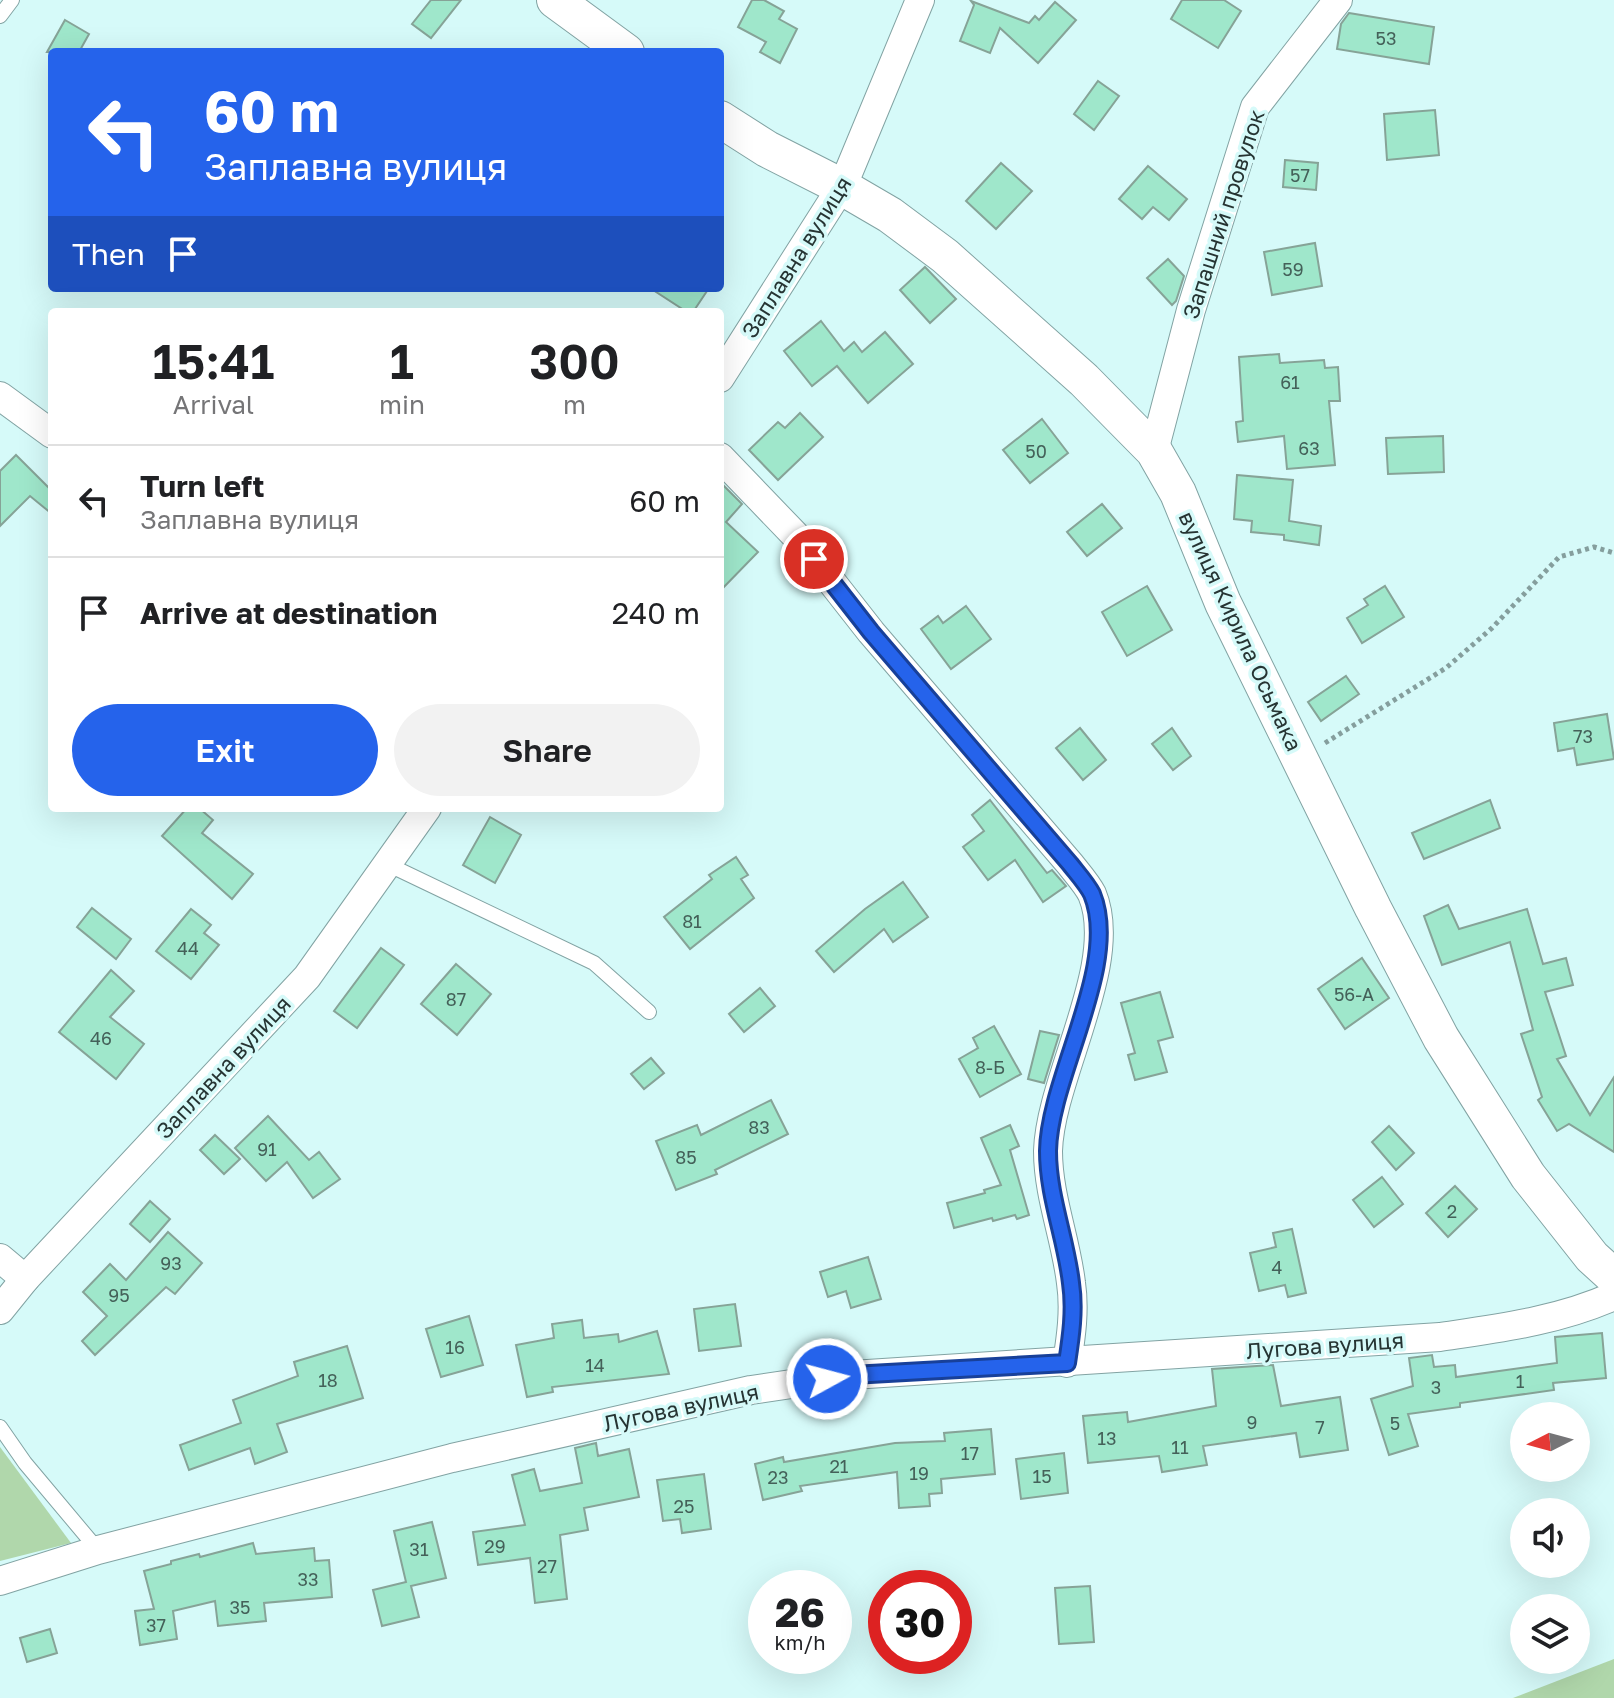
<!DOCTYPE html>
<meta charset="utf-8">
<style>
:root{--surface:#fff;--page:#f2f2f2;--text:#202124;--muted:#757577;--line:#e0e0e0;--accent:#2563eb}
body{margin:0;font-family:"Golos Text",sans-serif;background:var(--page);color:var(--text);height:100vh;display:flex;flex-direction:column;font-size:30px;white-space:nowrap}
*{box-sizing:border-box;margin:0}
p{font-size:26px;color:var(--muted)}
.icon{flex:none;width:44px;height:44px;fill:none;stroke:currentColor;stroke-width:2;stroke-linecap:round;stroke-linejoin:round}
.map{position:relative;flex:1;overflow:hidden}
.side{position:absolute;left:48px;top:308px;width:676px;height:504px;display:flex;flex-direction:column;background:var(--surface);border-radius:8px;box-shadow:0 8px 32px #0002}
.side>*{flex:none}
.banner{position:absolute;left:48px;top:48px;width:676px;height:244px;border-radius:8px;box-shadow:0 8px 32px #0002;background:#2563eb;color:#fff;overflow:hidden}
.needle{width:52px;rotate:264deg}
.buttons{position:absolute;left:1510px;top:1402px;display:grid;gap:16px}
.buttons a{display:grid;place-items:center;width:80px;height:80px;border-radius:50%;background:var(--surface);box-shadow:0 8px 32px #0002;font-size:40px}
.speed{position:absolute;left:748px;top:1570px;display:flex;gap:16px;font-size:40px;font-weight:700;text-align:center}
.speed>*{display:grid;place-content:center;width:104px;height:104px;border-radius:50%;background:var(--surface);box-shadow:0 8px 32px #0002;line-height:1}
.speed small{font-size:20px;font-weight:400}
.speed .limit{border:12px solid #d22;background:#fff;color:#111}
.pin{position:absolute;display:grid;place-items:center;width:68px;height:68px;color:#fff;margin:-34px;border:4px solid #fff;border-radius:50%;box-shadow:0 2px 8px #0007}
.me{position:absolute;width:88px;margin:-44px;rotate:83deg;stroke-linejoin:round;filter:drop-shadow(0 0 6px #0008)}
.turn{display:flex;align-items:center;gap:28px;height:168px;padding:0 24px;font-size:36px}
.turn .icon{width:104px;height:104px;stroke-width:2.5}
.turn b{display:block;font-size:56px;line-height:68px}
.then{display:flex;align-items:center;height:76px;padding:0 24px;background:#0003;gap:16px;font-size:30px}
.eta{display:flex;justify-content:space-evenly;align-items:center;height:136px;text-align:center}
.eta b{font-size:48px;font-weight:600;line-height:56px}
.cta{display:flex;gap:16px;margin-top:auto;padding:16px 24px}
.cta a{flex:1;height:92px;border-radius:48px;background:var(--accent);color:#fff;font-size:32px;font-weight:600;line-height:92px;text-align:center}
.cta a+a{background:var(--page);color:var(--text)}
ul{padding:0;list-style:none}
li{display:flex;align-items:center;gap:24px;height:112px;padding:0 24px;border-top:2px solid var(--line)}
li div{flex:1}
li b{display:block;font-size:30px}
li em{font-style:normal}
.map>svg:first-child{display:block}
</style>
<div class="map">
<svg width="1614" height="1698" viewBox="0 0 1614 1698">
<rect width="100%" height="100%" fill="#d6faf9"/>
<g fill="#b0d7ab">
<path d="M0 1447 71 1543 0 1561Z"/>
<path d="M1614 1659V1698H1513Z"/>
</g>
<g fill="#9fe7cb" stroke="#86a397" stroke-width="2">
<path d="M431 0H461L431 38 412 24Z"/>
<path d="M752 0H764L784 11 779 19 797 29 780 63 760 52 766 42 738 27Z"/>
<path d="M1182 0H1224L1241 11 1218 48 1171 19Z"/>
<path d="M971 1 1029 23 1035 16 1039 20 1055 2 1076 20 1038 63 1000 28 990 53 960 41 974 5Z"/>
<path d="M1349 13 1434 27 1429 64 1337 49 1341 24Z"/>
<path d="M65 20 89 34 79 52H47Z"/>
<path d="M1098 81 1119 96 1094 130 1074 114Z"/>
<path d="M1435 110 1439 155 1387 160 1384 114Z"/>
<path d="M1285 160 1318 163 1316 190 1283 187Z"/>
<path d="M1001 163 1032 191 996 229 966 201Z"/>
<path d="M1148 166 1187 199 1169 220 1153 207 1142 219 1119 199Z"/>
<path d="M1315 243 1322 286 1272 295 1264 252Z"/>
<path d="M1168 259 1184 276 1176 301 1172 305 1147 278Z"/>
<path d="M925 267 956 299 930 323 900 290Z"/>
<path d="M650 288H709L693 312H687Z"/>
<path d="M821 321 844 351 854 342 862 352 885 332 913 364 868 403 837 366 812 386 784 351Z"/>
<path d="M1279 354 1280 363 1324 360 1325 368 1338 367 1340 401H1329L1335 465 1287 469 1284 436 1238 442 1236 422 1243 421 1239 357Z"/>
<path d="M800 413 823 437 778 480 749 450 778 422 785 428Z"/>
<path d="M1042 419 1068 453 1030 483 1003 450Z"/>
<path d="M1443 436 1444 472 1388 474 1386 438Z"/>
<path d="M16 455 52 491V514L30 496 0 526V471Z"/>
<path d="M1237 475 1293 480 1289 521 1321 526 1319 545 1284 540V535L1251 532 1252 521 1234 519Z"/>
<path d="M720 482 742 504 726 522 758 552 720 591Z"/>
<path d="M1102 504 1122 528 1087 556 1067 532Z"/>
<path d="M1147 586 1172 630 1127 656 1102 612Z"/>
<path d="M1385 586 1404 617 1362 643 1347 618 1368 605 1364 599Z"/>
<path d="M966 606 991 639 951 669 921 629 938 616 943 623Z"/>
<path d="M1346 676 1359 694 1321 721 1308 702Z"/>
<path d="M1607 714 1614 759 1577 765 1574 748 1558 751 1554 723Z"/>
<path d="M1080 728 1106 760 1083 780 1056 748Z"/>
<path d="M1172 728 1191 756 1173 770 1152 744Z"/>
<path d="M990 800 1047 873 1052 870 1066 886 1043 902 1015 860 988 880 963 847 984 831 972 815Z"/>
<path d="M1490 800 1500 828 1424 859 1412 833Z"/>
<path d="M187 808H199L213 820 202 833 253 874 232 899 162 836Z"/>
<path d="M490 817 521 835 495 883 463 865Z"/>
<path d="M736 857 748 875 741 879 754 898 690 949 664 917 712 879 709 875Z"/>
<path d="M903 882 928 917 893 942 884 929 834 972 816 951 865 909Z"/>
<path d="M1448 905 1459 929 1527 909 1543 964 1566 958 1573 985 1545 992 1566 1056 1557 1059 1590 1115 1614 1077V1152L1569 1124 1557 1131 1538 1100 1542 1097 1521 1034 1533 1030 1510 942 1442 965 1424 916Z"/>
<path d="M92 908 131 939 116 959 77 927Z"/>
<path d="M191 909 211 925 204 933 219 945 191 979 156 951Z"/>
<path d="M381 948 404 965 357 1028 334 1011Z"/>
<path d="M1362 958 1389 998 1345 1029 1318 989Z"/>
<path d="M456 964 491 994 457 1035 421 1004Z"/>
<path d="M111 970 134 991 110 1017 144 1044 116 1079 59 1032Z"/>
<path d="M760 988 775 1006 744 1032 729 1014Z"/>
<path d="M1160 992 1173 1037 1158 1041 1167 1072 1135 1080 1128 1055 1135 1053 1121 1003Z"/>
<path d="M994 1026 1021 1074 980 1097 959 1059 978 1048 973 1038Z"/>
<path d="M1040 1031 1059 1035 1044 1083 1028 1079Z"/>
<path d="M651 1058 664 1073 644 1089 631 1074Z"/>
<path d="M771 1100 788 1134 715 1170 717 1174 676 1190 656 1141 697 1125 701 1135Z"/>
<path d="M268 1116 309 1160 319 1152 340 1179 313 1198 287 1162 266 1181 235 1148Z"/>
<path d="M1010 1125 1019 1146 1010 1150 1029 1215 1017 1219 1015 1215 993 1221 992 1218 954 1228 947 1203 985 1193 984 1190 1001 1185 981 1138Z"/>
<path d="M1389 1126 1414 1153 1396 1170 1372 1142Z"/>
<path d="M215 1135 240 1159 224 1174 200 1150Z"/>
<path d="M1382 1177 1403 1204 1374 1227 1353 1200Z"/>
<path d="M1455 1186 1477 1209 1448 1237 1426 1213Z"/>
<path d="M150 1201 170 1219 150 1242 130 1224Z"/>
<path d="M1292 1229 1306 1293 1288 1297 1285 1285 1259 1291 1250 1253 1276 1247 1273 1233Z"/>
<path d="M168 1232 202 1263 175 1294 166 1287 95 1355 82 1341 107 1316 83 1292 110 1264 126 1280Z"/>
<path d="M868 1257 881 1299 851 1308 846 1291 828 1297 820 1272Z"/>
<path d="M735 1304 741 1346 699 1351 694 1309Z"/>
<path d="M469 1316 483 1365 441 1377 426 1329Z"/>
<path d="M582 1320 584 1338 618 1334 619 1342 657 1331 669 1374 552 1387 553 1392 527 1397 516 1345 554 1338 552 1324Z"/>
<path d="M1602 1333 1606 1378 1553 1383 1554 1390 1460 1403V1407L1408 1414 1418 1446 1389 1455 1371 1399 1413 1386 1409 1358 1432 1355 1434 1367 1455 1365 1456 1377 1557 1363 1555 1337Z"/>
<path d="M347 1346 363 1398 277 1424 287 1452 255 1464 250 1448 189 1470 180 1445 241 1423 233 1400 298 1376 294 1362Z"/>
<path d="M1273 1365 1281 1406 1340 1397 1348 1450 1300 1457 1296 1433 1203 1446 1207 1465 1162 1472 1159 1456 1088 1463 1083 1416 1127 1412 1128 1422 1216 1406 1212 1369Z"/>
<path d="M991 1429 995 1474 941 1479 942 1493 929 1494 930 1506 899 1508 897 1472 800 1486 802 1491 763 1500 755 1464 783 1457 784 1462 895 1443 945 1441 944 1433Z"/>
<path d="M596 1443 598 1456 629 1449 639 1497 584 1508 588 1530 560 1535 567 1599 535 1603 530 1558 478 1565 473 1532 525 1525 512 1475 534 1469 540 1491 582 1483 575 1448Z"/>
<path d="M1064 1453 1068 1493 1021 1499 1016 1459Z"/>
<path d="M704 1474 711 1529 682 1533 680 1519 663 1521 657 1480Z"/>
<path d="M432 1522 446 1578 411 1586 419 1617 382 1626 373 1590 406 1582 394 1531Z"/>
<path d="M253 1543 256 1554 314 1548 315 1561 329 1560 332 1597 264 1603 266 1621 218 1626 215 1601 173 1611 177 1639 140 1645 135 1611 154 1609 144 1571 171 1564V1561L199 1554 200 1557Z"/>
<path d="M1090 1586 1094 1642 1059 1644 1055 1588Z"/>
<path d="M50 1629 57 1653 27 1662 20 1638Z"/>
</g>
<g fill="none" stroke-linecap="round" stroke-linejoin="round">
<defs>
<g id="service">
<path d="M0 16 12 0"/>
<path d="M387 864 594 963 649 1012"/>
<path d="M0 1427 25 1463 98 1550"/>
</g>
<g id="minor">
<path d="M720 378 844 183 920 0"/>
<path d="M0 396 52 434"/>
<path d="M1154 451 1191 310 1255 107 1338 0"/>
<path d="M720 457 795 535 871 632 1070 864C1077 873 1087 884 1092 894 1121 963 1050 1077 1048 1151 1048 1196 1066 1239 1071 1283 1075 1310 1071 1337 1067 1363"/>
<path d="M0 1258 25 1279"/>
<path d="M0 1310 25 1279 307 977 427 808"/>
<path d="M0 1581 98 1550 452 1458 751 1390 852 1375 1440 1337C1500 1328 1558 1321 1614 1296"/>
</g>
<g id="tertiary">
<path d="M555 0 626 52"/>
<path d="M720 119 767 149 842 187 890 215 945 256 1084 380 1154 451 1178 493 1223 603 1373 908 1441 1038 1528 1176 1592 1257 1614 1277"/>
</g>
</defs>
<use href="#service" stroke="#82a3a3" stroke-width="16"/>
<use href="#minor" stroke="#82a3a3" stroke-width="30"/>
<use href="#tertiary" stroke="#82a3a3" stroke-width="38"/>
<path stroke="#859e9d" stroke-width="5" stroke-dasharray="4 4" stroke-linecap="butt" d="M1325 743 1446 668 1492 628 1559 557 1594 547 1614 553"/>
<use href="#service" stroke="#fff" stroke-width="14"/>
<use href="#minor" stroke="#fff" stroke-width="28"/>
<use href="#tertiary" stroke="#fff" stroke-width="36"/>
</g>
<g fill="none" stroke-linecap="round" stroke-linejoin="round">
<defs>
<path id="route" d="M814 559 871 632 1070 864C1077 873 1087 884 1092 894 1121 964 1049 1077 1048 1151 1048 1196 1066 1239 1071 1283 1075 1310 1071 1337 1067 1363L852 1375 827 1379"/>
</defs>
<use href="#route" stroke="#184099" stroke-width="20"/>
<use href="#route" stroke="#2563eb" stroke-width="14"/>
</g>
<g text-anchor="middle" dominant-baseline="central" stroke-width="7" stroke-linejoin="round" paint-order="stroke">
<g font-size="18" fill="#446159">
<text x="1386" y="38">53</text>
<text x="1300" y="175">57</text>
<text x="1293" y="269">59</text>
<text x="1290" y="382">61</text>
<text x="1309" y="448">63</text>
<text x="1036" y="451">50</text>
<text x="1583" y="736">73</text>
<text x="692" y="921">81</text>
<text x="188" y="948">44</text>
<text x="1354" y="994">56-А</text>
<text x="456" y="999">87</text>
<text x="101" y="1038">46</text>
<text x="990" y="1067">8-Б</text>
<text x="759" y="1127">83</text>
<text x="267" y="1149">91</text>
<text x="686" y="1157">85</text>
<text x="1452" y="1211">2</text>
<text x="171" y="1263">93</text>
<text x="1277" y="1267">4</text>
<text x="119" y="1295">95</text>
<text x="455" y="1347">16</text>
<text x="595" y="1365">14</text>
<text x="328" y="1380">18</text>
<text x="1520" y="1381">1</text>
<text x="1436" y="1387">3</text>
<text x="1252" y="1422">9</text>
<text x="1395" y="1423">5</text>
<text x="1320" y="1427">7</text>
<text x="1107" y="1438">13</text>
<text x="1180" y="1447">11</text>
<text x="970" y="1453">17</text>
<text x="839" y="1466">21</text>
<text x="919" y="1473">19</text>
<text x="1042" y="1476">15</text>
<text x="778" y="1477">23</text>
<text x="684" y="1506">25</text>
<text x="495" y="1546">29</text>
<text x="419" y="1549">31</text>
<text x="547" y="1566">27</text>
<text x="308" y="1579">33</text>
<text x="240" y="1607">35</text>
<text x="156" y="1625">37</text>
</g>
<g font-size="22" fill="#263433" stroke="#d6faf9">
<text transform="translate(1223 214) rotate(-72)">Запашний провулок</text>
<text transform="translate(796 257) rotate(-58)">Заплавна вулиця</text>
<text transform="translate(1241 631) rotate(65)">вулиця Кирила Осьмака</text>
<text transform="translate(223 1067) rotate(-47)">Заплавна вулиця</text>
<text transform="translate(1325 1345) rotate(-4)">Лугова вулиця</text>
<text transform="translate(681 1407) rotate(-12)">Лугова вулиця</text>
</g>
</g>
</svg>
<div class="buttons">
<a><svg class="needle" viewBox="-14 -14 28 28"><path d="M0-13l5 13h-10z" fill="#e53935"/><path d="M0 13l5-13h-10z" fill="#757577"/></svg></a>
<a><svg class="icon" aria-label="sound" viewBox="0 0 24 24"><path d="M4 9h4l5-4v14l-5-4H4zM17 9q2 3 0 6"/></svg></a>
<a><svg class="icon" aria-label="layers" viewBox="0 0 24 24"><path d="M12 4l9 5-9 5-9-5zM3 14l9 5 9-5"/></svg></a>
</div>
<div class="speed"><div>26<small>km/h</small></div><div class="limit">30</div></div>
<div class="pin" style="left:814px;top:559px;background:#d93025"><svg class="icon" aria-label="arrive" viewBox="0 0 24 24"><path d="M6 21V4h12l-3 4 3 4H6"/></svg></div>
<svg class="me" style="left:827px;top:1379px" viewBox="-20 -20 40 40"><circle r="17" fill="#2563eb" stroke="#fff" stroke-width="3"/><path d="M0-11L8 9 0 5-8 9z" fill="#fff"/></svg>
<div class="banner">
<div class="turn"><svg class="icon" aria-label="left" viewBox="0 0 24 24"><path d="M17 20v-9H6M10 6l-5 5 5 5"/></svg><div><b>60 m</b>Заплавна вулиця</div></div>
<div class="then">Then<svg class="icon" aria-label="arrive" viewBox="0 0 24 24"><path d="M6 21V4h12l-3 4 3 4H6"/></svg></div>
</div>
<section class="side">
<div class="eta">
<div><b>15:41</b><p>Arrival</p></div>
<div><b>1</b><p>min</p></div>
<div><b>300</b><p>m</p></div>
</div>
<ul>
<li><svg class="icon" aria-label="left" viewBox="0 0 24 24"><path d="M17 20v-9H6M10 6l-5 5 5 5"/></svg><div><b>Turn left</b><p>Заплавна вулиця</p></div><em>60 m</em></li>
<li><svg class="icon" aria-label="arrive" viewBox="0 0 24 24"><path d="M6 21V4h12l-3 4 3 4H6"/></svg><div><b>Arrive at destination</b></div><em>240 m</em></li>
</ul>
<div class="cta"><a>Exit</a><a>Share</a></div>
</section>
</div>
